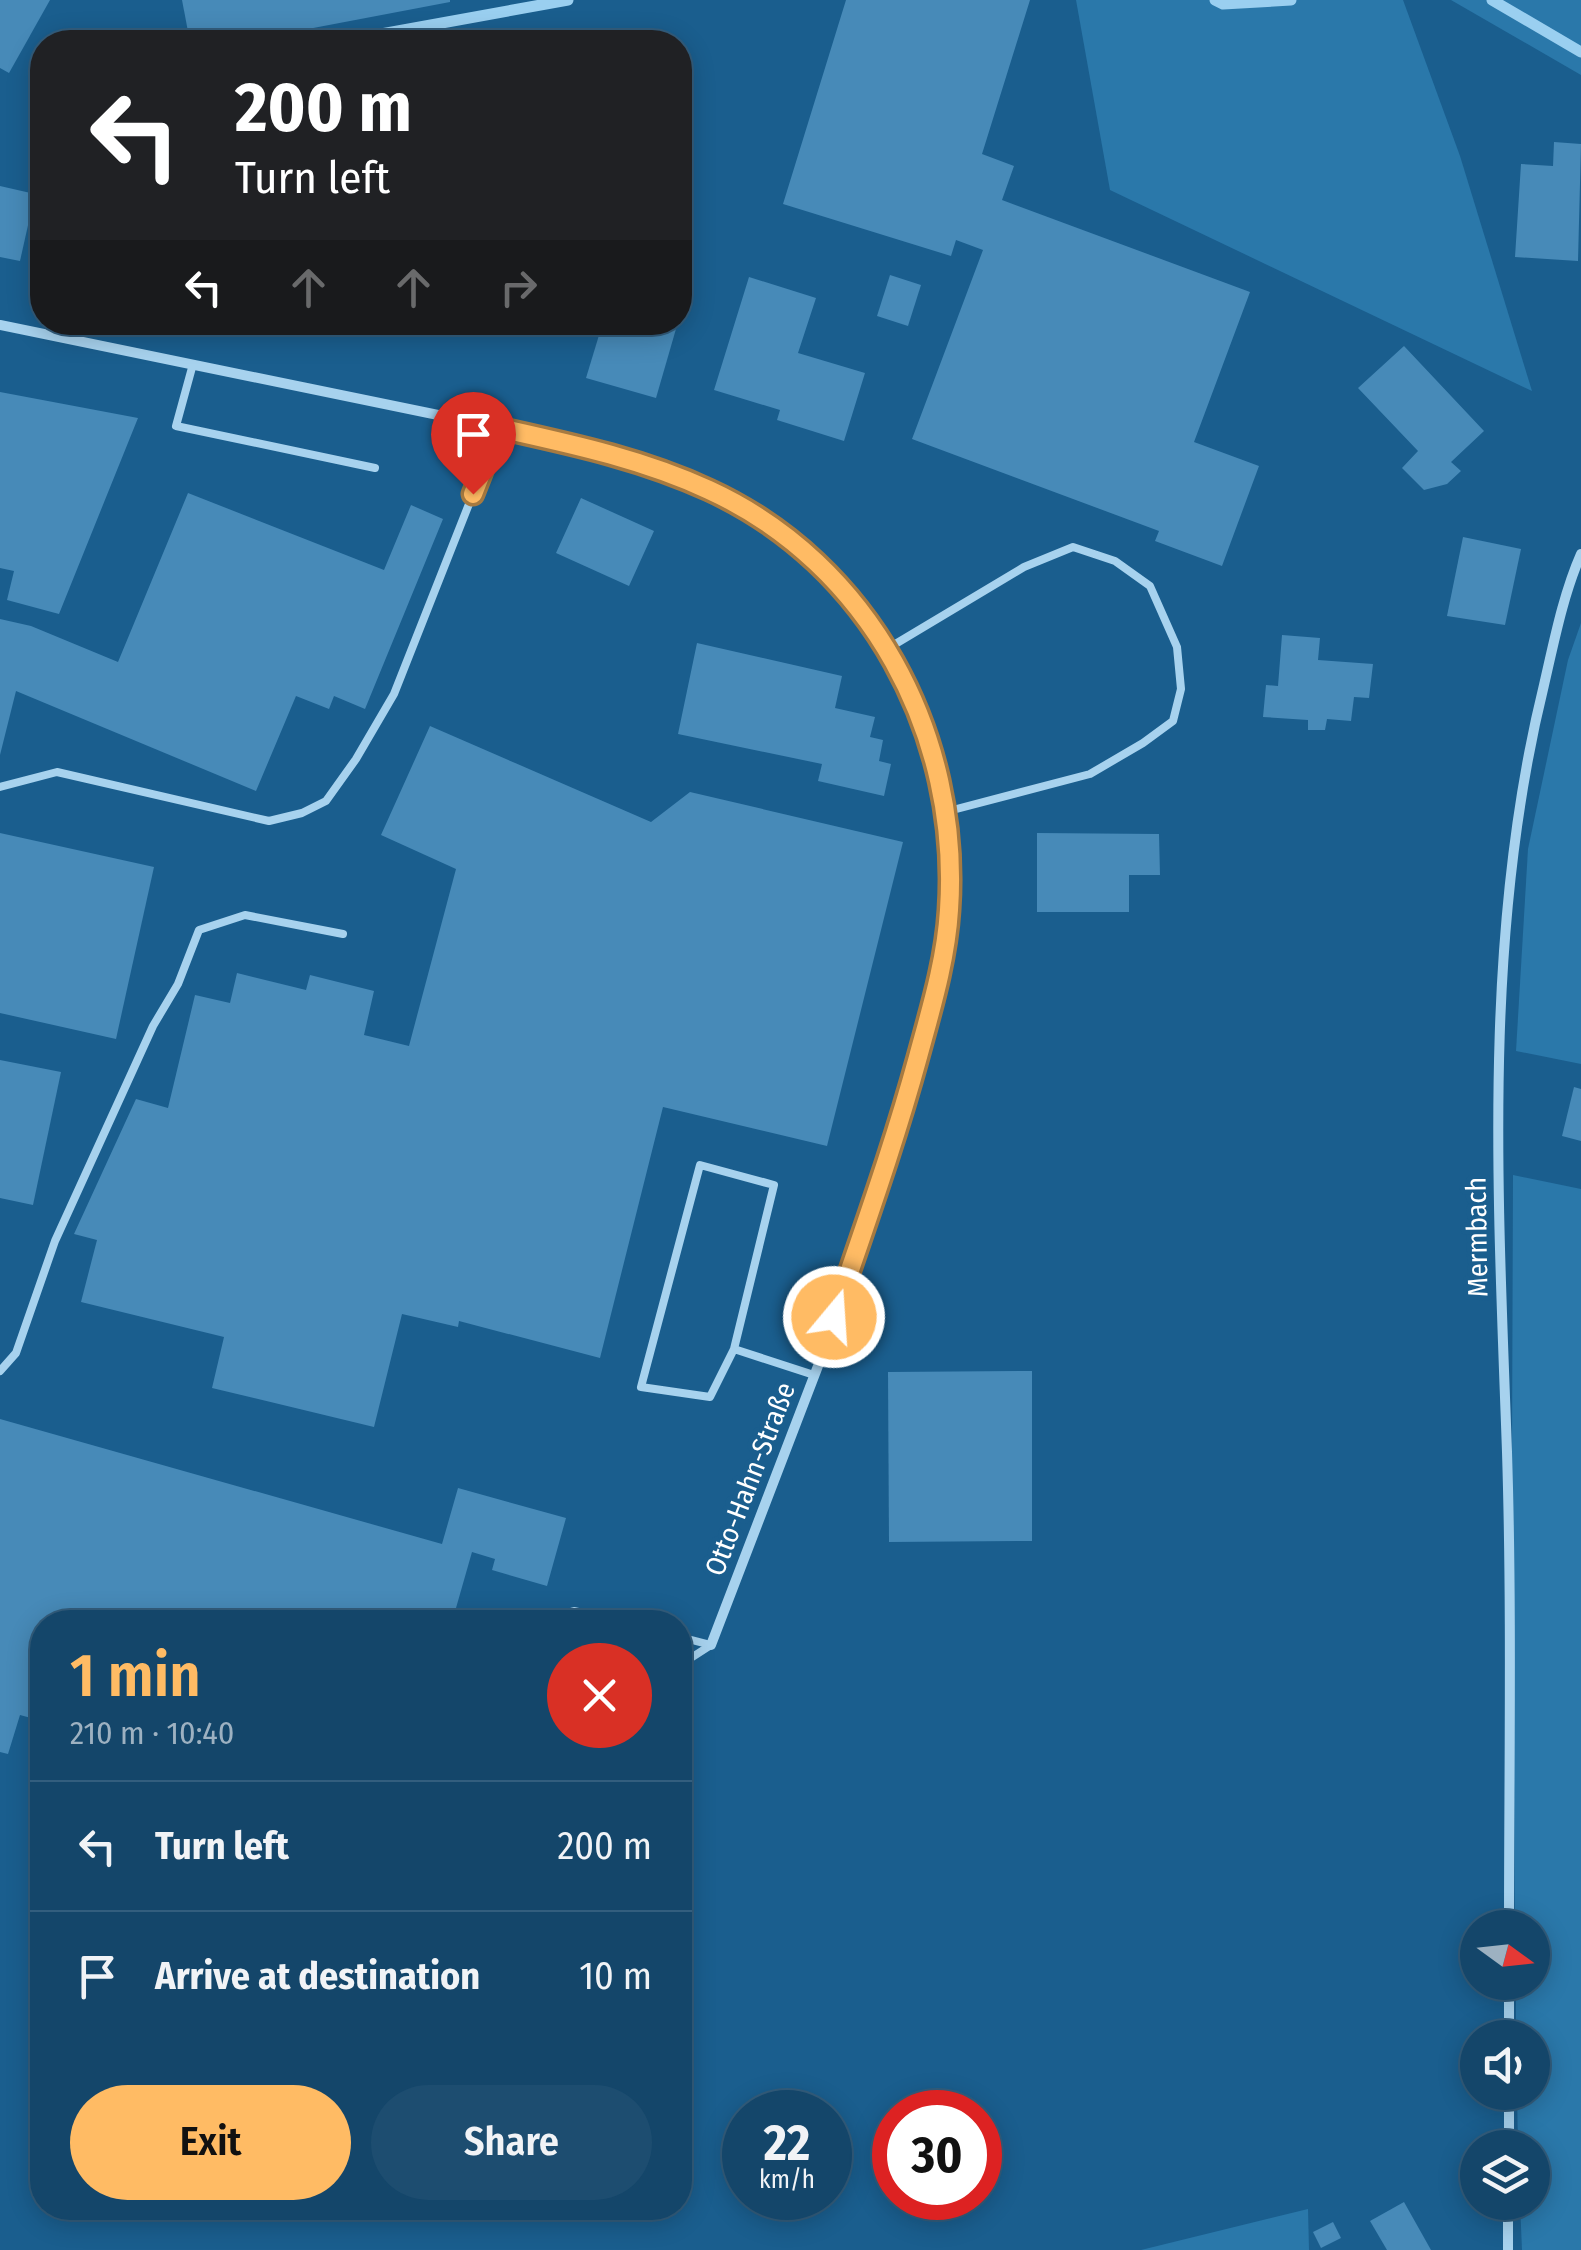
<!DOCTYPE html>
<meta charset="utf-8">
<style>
:root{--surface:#14466a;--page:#1d4d70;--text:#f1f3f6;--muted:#9db1c1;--line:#335e7e;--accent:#ffbb64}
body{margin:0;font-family:"Fira Sans Condensed",sans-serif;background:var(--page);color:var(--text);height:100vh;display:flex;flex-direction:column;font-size:38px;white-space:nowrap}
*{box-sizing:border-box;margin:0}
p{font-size:32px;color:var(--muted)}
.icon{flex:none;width:55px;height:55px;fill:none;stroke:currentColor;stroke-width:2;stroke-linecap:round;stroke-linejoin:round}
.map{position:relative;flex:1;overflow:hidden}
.sheet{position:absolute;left:30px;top:1610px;width:662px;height:610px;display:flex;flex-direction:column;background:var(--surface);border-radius:40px;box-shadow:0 5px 25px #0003,0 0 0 2px var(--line)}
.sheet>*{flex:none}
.top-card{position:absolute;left:30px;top:30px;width:662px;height:305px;border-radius:40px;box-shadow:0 5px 25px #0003,0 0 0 2px var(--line);background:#202124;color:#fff;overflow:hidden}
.needle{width:65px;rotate:105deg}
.tools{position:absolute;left:1460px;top:1910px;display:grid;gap:20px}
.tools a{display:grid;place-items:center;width:90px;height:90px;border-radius:50%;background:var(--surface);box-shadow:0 5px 25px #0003,0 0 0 2px var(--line);font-size:50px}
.speed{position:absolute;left:722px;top:2090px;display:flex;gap:20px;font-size:50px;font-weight:700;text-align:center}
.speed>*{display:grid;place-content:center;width:130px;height:130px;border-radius:50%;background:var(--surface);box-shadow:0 5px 25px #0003,0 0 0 2px var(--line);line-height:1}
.speed small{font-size:25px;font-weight:400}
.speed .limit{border:15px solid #d22;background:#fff;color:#111}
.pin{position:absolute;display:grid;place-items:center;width:85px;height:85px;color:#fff;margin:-102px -42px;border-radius:50% 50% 50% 0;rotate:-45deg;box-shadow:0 0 10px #0007}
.pin .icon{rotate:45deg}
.me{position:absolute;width:110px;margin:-55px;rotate:18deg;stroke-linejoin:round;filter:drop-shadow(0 0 8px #0008)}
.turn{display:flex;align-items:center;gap:35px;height:210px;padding:0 40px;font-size:45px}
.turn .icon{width:130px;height:130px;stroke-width:2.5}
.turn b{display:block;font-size:70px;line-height:85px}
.lanes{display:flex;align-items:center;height:95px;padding:0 40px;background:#0003;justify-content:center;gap:50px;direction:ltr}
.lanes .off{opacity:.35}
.round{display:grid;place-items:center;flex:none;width:105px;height:105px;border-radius:52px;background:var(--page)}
.head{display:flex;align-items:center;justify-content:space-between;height:170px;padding:0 40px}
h1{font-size:60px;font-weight:600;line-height:75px;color:var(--accent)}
.cta{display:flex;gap:20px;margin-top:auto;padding:20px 40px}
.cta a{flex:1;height:115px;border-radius:60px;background:var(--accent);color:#111;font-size:40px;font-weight:600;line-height:115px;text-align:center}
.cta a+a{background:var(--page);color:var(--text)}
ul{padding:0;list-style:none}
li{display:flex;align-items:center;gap:30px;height:130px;padding:0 40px;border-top:2px solid var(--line)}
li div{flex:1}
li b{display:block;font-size:38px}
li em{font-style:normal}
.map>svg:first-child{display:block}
</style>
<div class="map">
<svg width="1581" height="2250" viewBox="0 0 1581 2250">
<rect width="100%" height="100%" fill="#1a5e8e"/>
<g fill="#2a78aa">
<path d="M1076 0H1403L1460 156 1532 391 1110 190Z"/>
<path d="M1451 0H1581V75Z"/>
<path d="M1581 623V1064L1516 1051 1528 849 1568 660Z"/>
<path d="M1513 1175 1581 1189V2250H1522L1520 2203 1532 2202V2148L1518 2147 1517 2093 1532 2092V2038L1516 2037V1983L1532 1982V1928L1515 1927 1512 1451Z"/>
<path d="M1308 2209 1309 2250H1141Z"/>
</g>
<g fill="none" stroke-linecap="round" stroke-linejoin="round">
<g stroke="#9acff0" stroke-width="11">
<path d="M1215 0 1223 4 1291 0"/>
<path d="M1492 0 1581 52"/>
<path d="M337 42 568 0"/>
</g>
</g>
<g fill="#478ab8">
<path d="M0 0H50L9 73 0 68Z"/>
<path d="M182 0H450V2L239 42H190Z"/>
<path d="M846 0H1030L982 154 1014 166 1002 200 1250 292 1194 442 1259 466 1222 566 1155 541 1159 531 912 439 983 250 956 240 951 256 783 204Z"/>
<path d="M1554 142 1581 144 1578 261 1515 257 1521 164 1553 166Z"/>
<path d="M0 186 35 194 20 261 0 257Z"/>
<path d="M890 275 921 285 908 326 877 316Z"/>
<path d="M749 277 816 298 798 353 865 373 844 441 777 420 780 410 714 390Z"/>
<path d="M603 322H678L656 398 586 378Z"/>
<path d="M1404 346 1484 431 1451 462 1461 471 1447 484 1424 490 1402 468 1418 451 1358 388Z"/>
<path d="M0 392 138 418 59 614 7 600 14 571 0 568Z"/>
<path d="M188 493 384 570 411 505 443 519 365 709 334 696 329 709 296 696 256 791 16 691 0 755V619L31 626 118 662Z"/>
<path d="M581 498 654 531 629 586 556 553Z"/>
<path d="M1463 537 1521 549 1505 625 1447 616Z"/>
<path d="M1282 635 1320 638 1318 660 1373 664 1369 698 1354 697 1351 721 1327 719 1325 730H1308V720L1263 717 1266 685 1278 686Z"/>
<path d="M697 643 842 676 835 708 875 717 870 737 883 740 879 761 891 764 884 796 818 781 822 764 678 734Z"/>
<path d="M430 726 651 822 690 792 903 842 827 1146 663 1107 600 1358 459 1321 458 1327 402 1314 374 1427 212 1388 224 1337 81 1302 97 1240 74 1234 136 1099 168 1108 195 995 230 1003 237 973 306 990 310 975 374 991 364 1035 409 1046 456 869 381 835Z"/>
<path d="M0 833 154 867 116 1039 0 1013Z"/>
<path d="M1037 833 1159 834 1160 875H1129V912H1037Z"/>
<path d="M0 1060 61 1072 33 1205 0 1198Z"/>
<path d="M1574 1087 1581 1089V1141L1562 1136Z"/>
<path d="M1032 1371V1541L889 1542 888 1372Z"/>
<path d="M0 1419 442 1544 458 1488 566 1518 547 1586 492 1570 495 1559 472 1552 452 1622H42V1721L20 1715 8 1754 0 1752Z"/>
<path d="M1404 2202 1431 2250H1387L1370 2221Z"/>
<path d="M1333 2222 1341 2238 1321 2248 1313 2232Z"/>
</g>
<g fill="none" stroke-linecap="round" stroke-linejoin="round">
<g stroke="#a7d2ee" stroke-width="8">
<path d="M193 364 176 426 375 468"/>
<path d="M887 649 1024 567 1073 547 1115 561 1150 586 1177 647 1181 689 1173 721 1143 743 1090 774 945 812"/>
<path d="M0 787 57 772 269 821 302 813 326 801 356 759 394 694 499 428"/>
<path d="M734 1349 774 1185 700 1165 641 1387 710 1397 734 1349 814 1375"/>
<path d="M0 1371 16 1353 55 1241 153 1026 178 984 199 930 245 915 343 934"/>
<path d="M532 1622 574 1611 621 1622"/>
<path d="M680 1637 711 1645"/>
<path d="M680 1665 711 1645"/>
</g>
<g stroke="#a7d2ee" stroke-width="10">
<path d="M0 325 477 423 652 466 713 491 792 539 860 610 900 669 920 714 940 785 950 843 949 911 936 991 906 1101 823 1353 711 1645"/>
<path d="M1509 1928C1509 1769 1512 1610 1507 1452 1498 1196 1482 936 1544 685 1554 642 1563 595 1581 554"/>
<path d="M1509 2038V1982"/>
<path d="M1509 2148V2092"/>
<path d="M1508 2250V2202"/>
</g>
</g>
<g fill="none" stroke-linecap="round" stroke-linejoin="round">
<defs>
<path id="route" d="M473 494 499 428C571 444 642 459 709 490 870 564 961 735 949 910 946 960 931 1009 918 1057 894 1145 863 1231 834 1317"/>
</defs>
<use href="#route" stroke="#a67a41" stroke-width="25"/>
<use href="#route" stroke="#ffbb64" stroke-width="18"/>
</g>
<g text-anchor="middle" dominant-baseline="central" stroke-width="10" stroke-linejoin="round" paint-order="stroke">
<g font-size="28" fill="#fff" stroke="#1a5e8e">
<text transform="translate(1477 1237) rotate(-91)">Mermbach</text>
<text transform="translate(750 1479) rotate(-69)">Otto-Hahn-Straße</text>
</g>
</g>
</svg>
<div class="tools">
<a><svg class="needle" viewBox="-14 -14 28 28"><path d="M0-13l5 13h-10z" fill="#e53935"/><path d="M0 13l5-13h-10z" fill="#9db1c1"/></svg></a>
<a><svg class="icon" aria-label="sound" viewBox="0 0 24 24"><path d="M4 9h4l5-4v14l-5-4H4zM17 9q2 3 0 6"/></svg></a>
<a><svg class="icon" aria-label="layers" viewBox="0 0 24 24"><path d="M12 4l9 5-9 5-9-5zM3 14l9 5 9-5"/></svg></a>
</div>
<div class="speed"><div>22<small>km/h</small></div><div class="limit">30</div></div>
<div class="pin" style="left:473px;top:494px;background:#d93025"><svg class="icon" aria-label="arrive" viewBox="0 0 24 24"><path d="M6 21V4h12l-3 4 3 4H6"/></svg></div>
<svg class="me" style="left:834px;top:1317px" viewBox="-20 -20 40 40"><circle r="17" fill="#ffbb64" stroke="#fff" stroke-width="3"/><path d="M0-11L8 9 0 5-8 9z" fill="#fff"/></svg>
<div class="top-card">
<div class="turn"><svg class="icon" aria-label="left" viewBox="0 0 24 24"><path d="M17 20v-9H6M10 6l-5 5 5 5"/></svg><div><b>200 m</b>Turn left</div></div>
<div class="lanes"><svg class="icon" aria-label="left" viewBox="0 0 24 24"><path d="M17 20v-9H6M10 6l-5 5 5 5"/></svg><svg class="icon off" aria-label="ahead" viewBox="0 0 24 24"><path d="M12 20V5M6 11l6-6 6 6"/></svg><svg class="icon off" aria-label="ahead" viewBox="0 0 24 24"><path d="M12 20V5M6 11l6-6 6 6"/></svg><svg class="icon off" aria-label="right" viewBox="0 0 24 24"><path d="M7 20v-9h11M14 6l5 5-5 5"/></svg></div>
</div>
<section class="sheet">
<div class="head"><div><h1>1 min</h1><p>210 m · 10:40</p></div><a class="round" style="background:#d93025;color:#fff"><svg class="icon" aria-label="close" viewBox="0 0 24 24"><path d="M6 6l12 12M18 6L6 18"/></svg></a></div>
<ul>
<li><svg class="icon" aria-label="left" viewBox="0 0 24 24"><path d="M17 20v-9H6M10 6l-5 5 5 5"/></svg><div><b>Turn left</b></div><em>200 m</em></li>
<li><svg class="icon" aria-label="arrive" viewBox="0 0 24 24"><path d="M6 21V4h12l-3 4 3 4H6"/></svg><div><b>Arrive at destination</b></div><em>10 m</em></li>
</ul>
<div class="cta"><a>Exit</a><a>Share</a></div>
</section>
</div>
